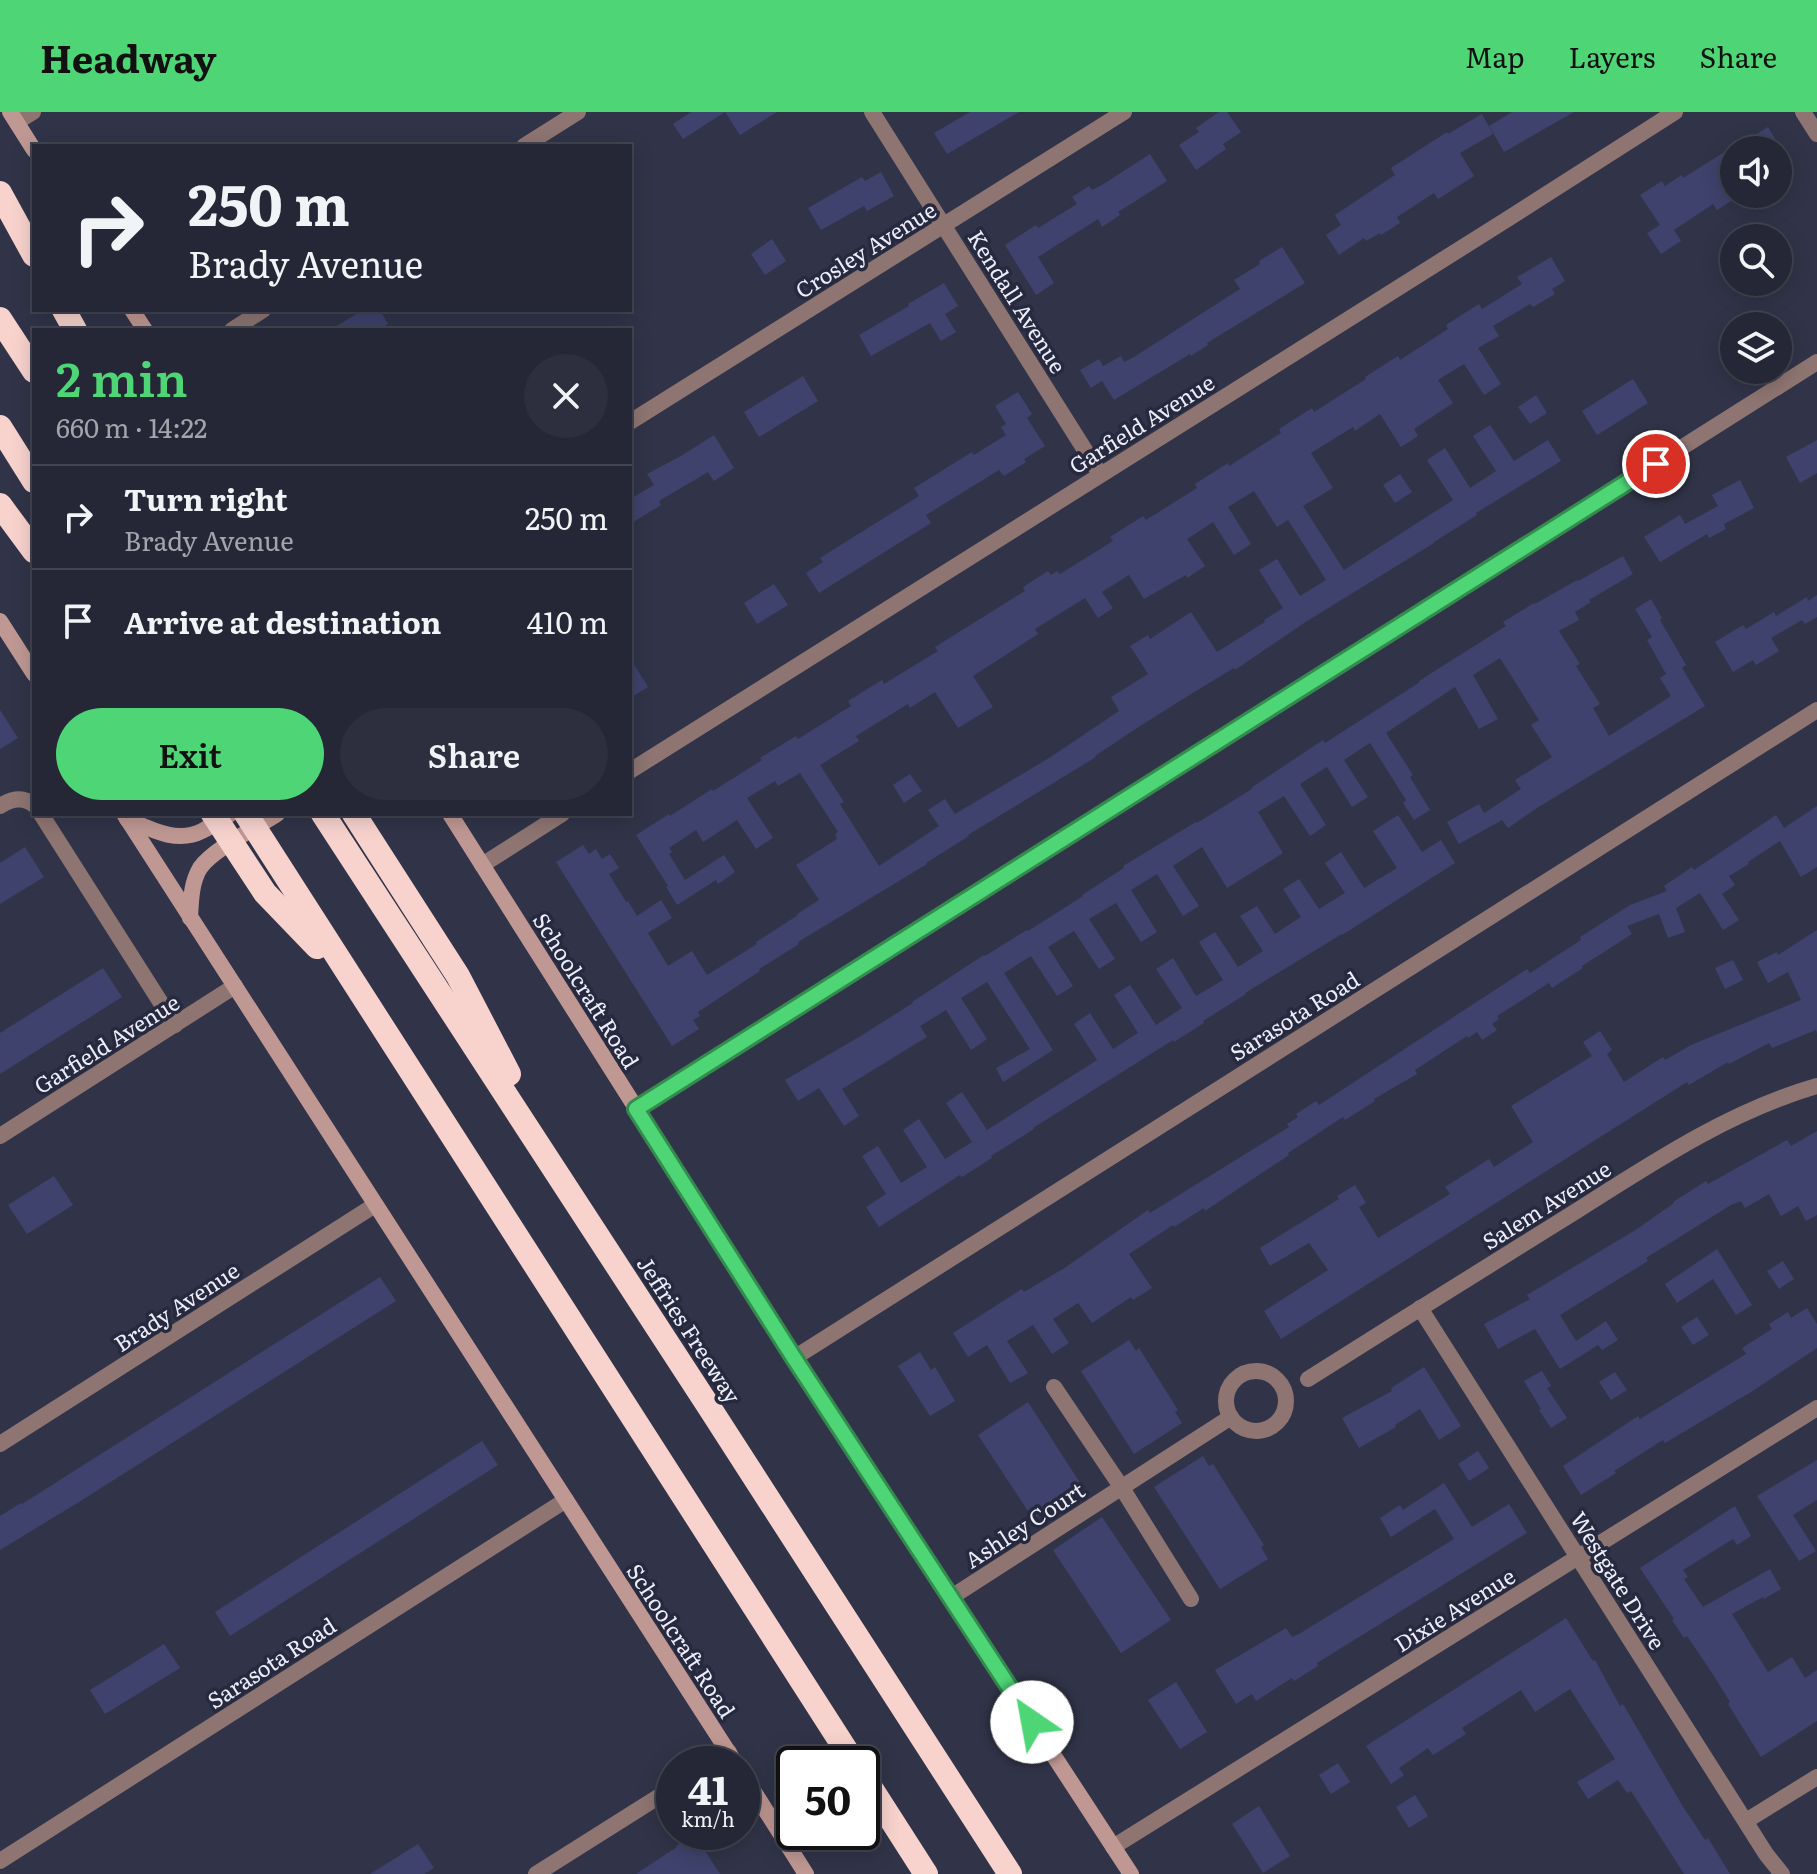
<!DOCTYPE html>
<meta charset="utf-8">
<style>
:root{--surface:#252736;--page:#2d2f3e;--text:#f1f3f6;--muted:#a3a5ad;--line:#424451;--accent:#4ed676}
body{margin:0;font-family:Literata,serif;background:var(--page);color:var(--text);height:100vh;display:flex;flex-direction:column;font-size:30px;white-space:nowrap}
*{box-sizing:border-box;margin:0}
p{font-size:26px;color:var(--muted)}
.icon{flex:none;width:44px;height:44px;fill:none;stroke:currentColor;stroke-width:2;stroke-linecap:round;stroke-linejoin:round}
.map{position:relative;flex:1;overflow:hidden}
.side{position:absolute;left:32px;top:216px;width:600px;height:488px;display:flex;flex-direction:column;background:var(--surface);border-radius:0px;box-shadow:0 4px 20px #0003,0 0 0 2px var(--line)}
.side>*{flex:none}
.hud{position:absolute;left:32px;top:32px;width:600px;height:168px;border-radius:0px;box-shadow:0 4px 20px #0003,0 0 0 2px var(--line);background:#252736;color:var(--text);overflow:hidden}
.fabs{position:absolute;left:1720px;top:24px;display:grid;gap:16px}
.fabs a{display:grid;place-items:center;width:72px;height:72px;border-radius:50%;background:var(--surface);box-shadow:0 4px 20px #0003,0 0 0 2px var(--line);font-size:40px}
.speed{position:absolute;left:656px;top:1634px;display:flex;gap:16px;font-size:40px;font-weight:700;text-align:center}
.speed>*{display:grid;place-content:center;width:104px;height:104px;border-radius:50%;background:var(--surface);box-shadow:0 4px 20px #0003,0 0 0 2px var(--line);line-height:1}
.speed small{font-size:20px;font-weight:400}
.speed .limit{border:4px solid #111;border-radius:12px;background:#fff;color:#111}
.pin{position:absolute;display:grid;place-items:center;width:68px;height:68px;color:#fff;margin:-34px;border:4px solid #fff;border-radius:50%;box-shadow:0 2px 8px #0007}
.me{position:absolute;width:88px;margin:-44px;rotate:327deg;stroke-linejoin:round;filter:drop-shadow(0 0 6px #0008)}
.turn{display:flex;align-items:center;gap:28px;height:168px;padding:0 24px;font-size:36px}
.turn .icon{width:104px;height:104px;stroke-width:2.5}
.turn b{display:block;font-size:56px;line-height:68px}
.round{display:grid;place-items:center;flex:none;width:84px;height:84px;border-radius:42px;background:var(--page)}
.overview{display:flex;align-items:center;justify-content:space-between;height:136px;padding:0 24px}
h1{font-size:48px;font-weight:600;line-height:60px;color:var(--accent)}
.primary-button{display:flex;gap:16px;margin-top:auto;padding:16px 24px}
.primary-button a{flex:1;height:92px;border-radius:48px;background:var(--accent);color:#111;font-size:32px;font-weight:600;line-height:92px;text-align:center}
.primary-button a+a{background:var(--page);color:var(--text)}
ul{padding:0;list-style:none}
li{display:flex;align-items:center;gap:24px;height:104px;padding:0 24px;border-top:2px solid var(--line)}
li div{flex:1}
li b{display:block;font-size:30px}
li em{font-style:normal}
header{display:flex;align-items:center;gap:48px;box-sizing:border-box;height:112px;padding:0 40px;background:var(--accent);color:#111}
header strong{font-size:38px}
nav{display:flex;gap:44px;margin-inline-start:auto;font-size:28px}
.map>svg:first-child{display:block}
</style>
<header>
<strong>Headway</strong>
<nav><a>Map</a><a>Layers</a><a>Share</a></nav>
</header>
<div class="map">
<svg width="1817" height="1762" viewBox="0 0 1817 1762">
<rect width="100%" height="100%" fill="#313448"/>
<g fill="#3f426c" fill-rule="evenodd">
<path d="M691 0H725L683 27 673 12Z"/>
<path d="M725 0H777L740 23Z"/>
<path d="M970 0H1019L947 42 934 21Z"/>
<path d="M1219 0H1227L1241 20 1223 32 1226 37 1196 58 1179 33 1199 20 1196 16Z"/>
<path d="M1512 0H1574L1504 40 1489 14Z"/>
<path d="M1482 2 1493 22 1460 41 1474 64 1438 87 1434 81 1397 105 1400 111 1381 123 1380 121 1366 129 1364 126 1339 143 1326 123 1341 113 1335 103 1395 63 1391 56 1447 20 1448 22Z"/>
<path d="M1768 15 1782 38H1734V64L1725 69 1736 86 1717 98 1713 92 1674 118 1681 129 1661 142 1647 121 1660 113 1640 83 1662 69 1665 74 1682 63 1683 66 1734 34V36Z"/>
<path d="M1150 42 1167 69 1118 100 1120 103 1102 115 1098 107 1038 145 1054 171 1036 183 1005 133 1036 113 1038 116 1077 92 1072 85 1089 74 1092 78 1102 73Z"/>
<path d="M881 60 894 84 867 99 864 94 821 118 808 96 862 65 865 69Z"/>
<path d="M772 127 786 149 765 163 751 142Z"/>
<path d="M1282 135 1305 171 1207 231 1208 233 1191 244 1190 242 1114 288 1102 269 1091 276 1080 258 1099 247 1103 254 1121 244 1124 250 1134 245 1240 177 1234 168 1260 152 1259 149Z"/>
<path d="M1551 145 1565 169 1552 177 1555 182 1533 195 1530 192 1493 214 1499 224 1478 236 1501 272 1484 283 1464 252 1438 268 1453 291 1414 317 1418 324 1401 335 1380 302 1355 319 1353 315 1311 341 1333 376 1303 394 1344 458 1453 388 1427 348 1445 336 1470 376 1496 359 1473 324 1490 313 1514 349 1548 328 1561 349 1476 401 1477 403 1434 430V431L1307 509 1235 558 1234 556 1191 582 1137 616 1095 644 1096 645 968 723 969 724 926 751 927 752 798 830 799 832 759 857 760 859 698 900 700 904 693 908 699 917 672 934 556 750 583 733 589 742 596 737 602 747 610 742 619 756 609 762 626 790 628 789 637 804 661 788 672 806 648 821 668 854 692 839 707 863 757 832 756 830 798 803 797 802 819 788 796 753 837 727 835 722 838 720 800 661 778 674 775 669 747 686 773 726 756 737 737 708 703 730 696 718 669 736 672 740 669 742 685 768 724 743 735 760 718 772 716 768 677 793 666 775 668 774 636 723 669 702 670 704 712 677 713 679 762 648 760 646 796 624 798 627 851 594 848 589 882 568 884 572 938 539 935 535 1025 479 1023 475 1048 459 1051 463 1057 459 1060 462 1113 429 1110 425 1143 404 1146 408 1197 376 1195 372 1228 351 1229 354 1281 321 1279 317 1312 296 1314 300 1366 267 1365 265 1398 244 1400 248 1448 217 1446 213 1479 192 1482 197 1522 172 1517 165ZM1254 379 1277 415 1288 408 1326 468 1300 484 1277 447 1259 458 1283 496 1264 508 1265 510 1217 540 1191 500 1150 527 1148 523 1130 534 1148 562 1111 585 1119 599 1049 646 955 702 945 687 928 698 939 714 879 754 840 692 844 690 820 653 859 629 856 624 908 592 910 596 935 580 958 616 976 605 993 595 973 564 1038 522 1035 517 1085 486 1098 506 1113 496 1102 480 1129 463 1144 487 1186 463 1187 466 1205 454 1187 427 1213 410 1234 443 1251 432 1228 395Z"/>
<path d="M944 171 958 194 945 202 956 220 941 229 930 211 871 244 859 223 909 194 908 192Z"/>
<path d="M363 198H380L388 212 379 218H330Z"/>
<path d="M803 264 818 289 759 325 744 300Z"/>
<path d="M1633 267 1648 291 1597 323 1582 299Z"/>
<path d="M1018 280 1032 302 1027 306 1045 334 1024 347 1026 350 1004 364 999 358 926 403 931 411 819 481 806 461 823 450 820 446 919 384 914 376 972 340 974 343 1006 323 1001 315 1006 312 995 294Z"/>
<path d="M1536 283 1547 301 1530 312 1518 295Z"/>
<path d="M714 323 734 356 714 369 708 360 659 389 661 393 630 412V387L654 373 647 362 681 344Z"/>
<path d="M1817 328V361L1800 371 1786 345Z"/>
<path d="M1400 362 1412 380 1395 391 1383 373Z"/>
<path d="M1740 368 1754 396 1724 412 1726 417 1709 426 1707 422 1660 450 1644 425 1680 403 1685 412 1718 394 1712 383Z"/>
<path d="M1623 444 1633 462 1589 488 1591 490 1575 500 1579 508 1559 519 1580 552 1576 554 1600 592 1593 596 1609 624 1671 584 1660 566 1666 562 1647 528 1652 525 1635 497 1651 487 1662 506 1660 508 1686 553 1682 556 1705 594 1537 696 1508 716 1502 708 1459 732 1447 710 1479 692 1484 701 1521 677 1515 668 1552 645 1531 613 1539 608 1500 546 1473 563 1498 607 1479 617 1455 575 1386 621 1413 663 1410 665 1430 698 1414 708 1403 691 1406 688 1370 631 1344 648 1368 685 1352 695 1327 655 1300 672 1326 713 1310 724 1284 684 1258 700 1283 741 1227 776 1202 735 1173 754 1199 794 1183 804 1157 762 1131 778 1157 820 1141 830 1116 791 1089 807 1115 847 1099 857 1074 819 1048 835 1073 874 1057 884 1031 844 1004 861 1053 938 1003 970 996 956 1030 937 987 870 961 886 987 927 971 938 946 898 920 914 927 925 842 977 859 1004 844 1014 819 976 798 989 785 968 859 925 913 891 912 890 984 843 985 844 1027 818 1028 819 1083 784 1082 783 1124 756 1123 754 1196 710 1197 711 1252 677 1251 676 1323 628 1325 631 1420 570 1419 569 1506 514 1503 510 1534 491 1535 492 1577 468 1578 469Z"/>
<path d="M774 472 788 493 757 512 744 491Z"/>
<path d="M1817 483V505L1805 512 1802 508 1771 526 1779 539 1756 553 1753 548 1733 560 1715 530 1743 513 1746 517 1774 500 1776 504 1807 485 1808 489Z"/>
<path d="M630 546 648 575 630 586Z"/>
<path d="M0 598 18 626 0 637Z"/>
<path d="M910 662 922 679 904 691 893 673Z"/>
<path d="M1817 694V755L1801 765 1780 729 1748 750 1749 752 1729 764 1735 773 1722 782 1739 808 1723 818 1700 781 1676 796 1685 820 1668 826 1659 802 1627 814 1632 822 1582 854 1583 856 1552 876 1549 871 1497 904 1499 907 1492 912 1497 918 1482 928 1477 920 1468 926 1467 924 1415 958 1417 962 1374 987 1375 989 1345 1008 1343 1005 1288 1041 1289 1043 1205 1099 1204 1096 1174 1115 1173 1113 1129 1142 1152 1176 1133 1188 1131 1185 1092 1211 1078 1191 1053 1207 1069 1231 1052 1242 1033 1213 1007 1229 1028 1261 1010 1271 987 1233 968 1245 953 1221 1022 1177 1024 1180 1066 1155 1148 1098 1150 1101 1289 1015 1287 1012 1298 1005 1296 1002 1316 989 1319 993 1527 857 1530 861 1581 828 1580 825 1630 793 1667 779 1664 774 1692 755 1694 758 1776 703 1784 716Z"/>
<path d="M1398 703 1422 740 1441 728 1455 751 1342 823V822L1245 881 1246 882 1203 909 1204 911 1174 930 1173 928 1033 1016 1034 1017 991 1044 992 1046 962 1065 960 1063 879 1115 866 1095 886 1082 862 1044 878 1034 901 1071 927 1055 903 1018 919 1007 945 1047 972 1030 946 991 962 980 987 1018 1097 948 1074 912 1090 901 1113 937 1138 921 1114 883 1130 873 1156 913 1182 896 1156 857 1173 846 1196 884 1223 868 1199 830 1215 820 1238 855 1263 839 1240 804 1257 794 1275 822 1301 805 1283 777 1299 767 1319 797 1345 781 1325 751 1341 740 1364 776 1397 756 1373 719Z"/>
<path d="M25 735 44 765 0 792V751Z"/>
<path d="M1817 818V921L1816 918 1772 936 1769 931 1729 952 1728 950 1689 973 1687 970 1281 1227 1264 1199 1328 1158 1309 1131 1270 1154 1260 1136 1339 1087 1337 1084 1355 1073 1366 1091 1359 1095 1378 1126 1450 1082 1445 1075 1489 1047 1494 1055 1533 1030 1511 994 1592 944 1583 930 1600 919 1612 938 1607 942 1624 970 1663 945 1665 948 1691 933 1801 888 1788 860 1768 871 1757 850 1777 840 1778 843Z"/>
<path d="M1733 848 1743 868 1725 877 1715 856Z"/>
<path d="M103 856 122 885 0 962V921Z"/>
<path d="M1817 1019V1103L1806 1109 1798 1094 1781 1104 1769 1082 1745 1096 1741 1089 1731 1093 1646 1146 1648 1149 1560 1203 1576 1229 1606 1209 1618 1228 1602 1238 1598 1233 1560 1257 1535 1217 1498 1237 1484 1212 1530 1187 1527 1183 1637 1117 1674 1091 1673 1090 1706 1069 1708 1072 1787 1028 1791 1034Z"/>
<path d="M54 1064 73 1093 27 1122 8 1093Z"/>
<path d="M1717 1137 1752 1193 1736 1203 1713 1167 1677 1191 1665 1172Z"/>
<path d="M1783 1149 1794 1167 1779 1177 1767 1159Z"/>
<path d="M380 1165 396 1189 79 1390 0 1438V1404L21 1391 22 1392Z"/>
<path d="M1807 1196 1817 1212V1236L1751 1280 1665 1331 1663 1328 1614 1359 1616 1361 1581 1383 1563 1354 1638 1304 1640 1307 1746 1242 1742 1236 1772 1217 1769 1212 1788 1200 1791 1206Z"/>
<path d="M1697 1205 1709 1223 1693 1233 1681 1215Z"/>
<path d="M1129 1228 1136 1239 1139 1236 1178 1298 1175 1300 1182 1311 1134 1342 1081 1259Z"/>
<path d="M920 1240 931 1258 935 1255 955 1289 930 1304 898 1254Z"/>
<path d="M1424 1255 1461 1314 1439 1328 1420 1297 1395 1313 1396 1315 1359 1336 1342 1306 1392 1279 1391 1276Z"/>
<path d="M1542 1259 1551 1274 1547 1276 1567 1306 1551 1316 1539 1298 1541 1297 1524 1269Z"/>
<path d="M1615 1260 1627 1278 1611 1288 1599 1270Z"/>
<path d="M1028 1290 1082 1374 1033 1407 978 1323Z"/>
<path d="M482 1329 498 1353 230 1524 215 1500Z"/>
<path d="M1478 1339 1489 1356 1469 1369 1458 1352Z"/>
<path d="M1203 1344 1209 1354 1213 1352 1264 1433 1261 1435 1268 1447 1220 1477 1154 1375Z"/>
<path d="M1817 1348V1388L1793 1403 1816 1439 1799 1449 1757 1384Z"/>
<path d="M1444 1371 1472 1415 1509 1392 1527 1421 1317 1551 1318 1554 1294 1569 1292 1566 1256 1589 1252 1582 1236 1592 1215 1558 1286 1516 1292 1525 1299 1522 1454 1427 1435 1397 1391 1425 1380 1406 1400 1393 1403 1398Z"/>
<path d="M1735 1394 1751 1424 1737 1433 1733 1427 1683 1458 1688 1465 1684 1467 1703 1495 1770 1457 1781 1477 1764 1487 1763 1485 1732 1502 1768 1560 1792 1545 1805 1566 1817 1558V1609L1761 1645 1728 1592 1730 1590 1714 1564 1687 1524 1684 1526 1672 1508 1674 1507 1640 1456Z"/>
<path d="M1102 1405 1171 1508 1121 1541 1053 1438Z"/>
<path d="M1566 1506 1593 1549 1595 1548 1620 1594 1623 1592 1682 1693 1705 1728 1708 1726 1730 1762H1684L1631 1679 1627 1681 1618 1668 1588 1687 1577 1670 1615 1647 1570 1577 1535 1600 1521 1578 1462 1616 1466 1622 1433 1643 1428 1636 1399 1656 1404 1663 1391 1672 1366 1634Z"/>
<path d="M164 1532 180 1556 105 1602 90 1578Z"/>
<path d="M1176 1570 1207 1620 1180 1637 1148 1588Z"/>
<path d="M1338 1651 1350 1670 1331 1682 1319 1663Z"/>
<path d="M1415 1683 1428 1704 1409 1716 1396 1695Z"/>
<path d="M1259 1694 1290 1744 1263 1761 1232 1712Z"/>
<path d="M694 1722 720 1762H636L677 1735 676 1734Z"/>
<path d="M418 1732 434 1756 424 1762H370Z"/>
</g>
<g fill="none" stroke-linecap="round" stroke-linejoin="round">
<g stroke="#8e7572" stroke-width="16">
<path d="M872 0 1100 362"/>
<path d="M1803 0 1817 22"/>
<path d="M17 10 33 0"/>
<path d="M524 34 578 0"/>
<path d="M232 218 263 198"/>
<path d="M630 310 1124 0"/>
<path d="M630 659 1506 108 1675 0"/>
<path d="M0 694C11 687 23 684 34 693"/>
<path d="M41 702 175 913"/>
<path d="M482 753 562 702"/>
<path d="M636 997 1817 250"/>
<path d="M0 1024 235 874"/>
<path d="M1420 1196 1766 1742 1782 1762"/>
<path d="M794 1246 1817 598"/>
<circle cx="1256" cy="1289" r="30"/>
<path d="M1308 1267C1395 1212 1483 1157 1570 1103 1649 1053 1727 1000 1817 974"/>
<path d="M1054 1275 1122 1376 1191 1487"/>
<path d="M0 1332 375 1093"/>
<path d="M950 1486 1231 1305"/>
<path d="M710 1652 729 1640"/>
<path d="M1746 1709 1817 1665"/>
<path d="M1113 1735 1817 1296"/>
<path d="M0 1749 566 1388"/>
<path d="M536 1762 674 1675"/>
</g>
<g stroke="#bf9893" stroke-width="16">
<path d="M10 0 34 38"/>
<path d="M132 198 145 218"/>
<path d="M0 509 34 562"/>
<path d="M124 702 736 1652"/>
<path d="M450 702 794 1246 1131 1762"/>
<path d="M127 707C150 717 177 732 202 719 212 714 221 708 230 702"/>
<path d="M190 806C191 789 191 771 200 756 212 738 257 715 277 702"/>
<path d="M742 1661 806 1762"/>
</g>
<g stroke="#f8d3ce" stroke-width="24">
<path d="M0 81 34 143"/>
<path d="M64 198 75 218"/>
<path d="M0 207 34 259"/>
<path d="M0 315 34 369"/>
<path d="M0 393 34 439"/>
<path d="M213 702 265 781 317 835"/>
<path d="M246 702 855 1652"/>
<path d="M323 702 711 1298 1010 1762"/>
<path d="M354 702 458 864 509 962"/>
<path d="M862 1662 926 1762"/>
</g>
</g>
<g fill="none" stroke-linecap="round" stroke-linejoin="round">
<defs>
<path id="route" d="M1032 1610 794 1246 636 997 1656 352"/>
</defs>
<use href="#route" stroke="#338b4d" stroke-width="20"/>
<use href="#route" stroke="#4ed676" stroke-width="14"/>
</g>
<g text-anchor="middle" dominant-baseline="central" stroke-width="7" stroke-linejoin="round" paint-order="stroke">
<g font-size="22" fill="#eceefb" stroke="#27293e">
<text transform="translate(865 137) rotate(-32)">Crosley Avenue</text>
<text transform="translate(1018 189) rotate(58)">Kendall Avenue</text>
<text transform="translate(1141 311) rotate(-32)">Garfield Avenue</text>
<text transform="translate(587 878) rotate(58)">Schoolcraft Road</text>
<text transform="translate(1294 903) rotate(-32)">Sarasota Road</text>
<text transform="translate(106 931) rotate(-32)">Garfield Avenue</text>
<text transform="translate(1546 1092) rotate(-32)">Salem Avenue</text>
<text transform="translate(176 1194) rotate(-33)">Brady Avenue</text>
<text transform="translate(690 1217) rotate(57)">Jeffries Freeway</text>
<text transform="translate(1024 1412) rotate(-33)">Ashley Court</text>
<text transform="translate(1619 1468) rotate(58)">Westgate Drive</text>
<text transform="translate(1454 1497) rotate(-32)">Dixie Avenue</text>
<text transform="translate(682 1528) rotate(57)">Schoolcraft Road</text>
<text transform="translate(271 1550) rotate(-33)">Sarasota Road</text>
</g>
</g>
</svg>
<div class="fabs">
<a><svg class="icon" aria-label="sound" viewBox="0 0 24 24"><path d="M4 9h4l5-4v14l-5-4H4zM17 9q2 3 0 6"/></svg></a>
<a><svg class="icon" aria-label="search" viewBox="0 0 24 24"><circle cx="10" cy="10" r="6"/><path d="M15 15l6 6"/></svg></a>
<a><svg class="icon" aria-label="layers" viewBox="0 0 24 24"><path d="M12 4l9 5-9 5-9-5zM3 14l9 5 9-5"/></svg></a>
</div>
<div class="speed"><div>41<small>km/h</small></div><div class="limit">50</div></div>
<div class="pin" style="left:1656px;top:352px;background:#d93025"><svg class="icon" aria-label="arrive" viewBox="0 0 24 24"><path d="M6 21V4h12l-3 4 3 4H6"/></svg></div>
<svg class="me" style="left:1032px;top:1610px" viewBox="-20 -20 40 40"><circle r="19" fill="#fff"/><path d="M0-13L10 11 0 6-10 11z" fill="#4ed676"/></svg>
<div class="hud">
<div class="turn"><svg class="icon" aria-label="right" viewBox="0 0 24 24"><path d="M7 20v-9h11M14 6l5 5-5 5"/></svg><div><b>250 m</b>Brady Avenue</div></div>
</div>
<section class="side">
<div class="overview"><div><h1>2 min</h1><p>660 m · 14:22</p></div><a class="round"><svg class="icon" aria-label="close" viewBox="0 0 24 24"><path d="M6 6l12 12M18 6L6 18"/></svg></a></div>
<ul>
<li><svg class="icon" aria-label="right" viewBox="0 0 24 24"><path d="M7 20v-9h11M14 6l5 5-5 5"/></svg><div><b>Turn right</b><p>Brady Avenue</p></div><em>250 m</em></li>
<li><svg class="icon" aria-label="arrive" viewBox="0 0 24 24"><path d="M6 21V4h12l-3 4 3 4H6"/></svg><div><b>Arrive at destination</b></div><em>410 m</em></li>
</ul>
<div class="primary-button"><a>Exit</a><a>Share</a></div>
</section>
</div>
